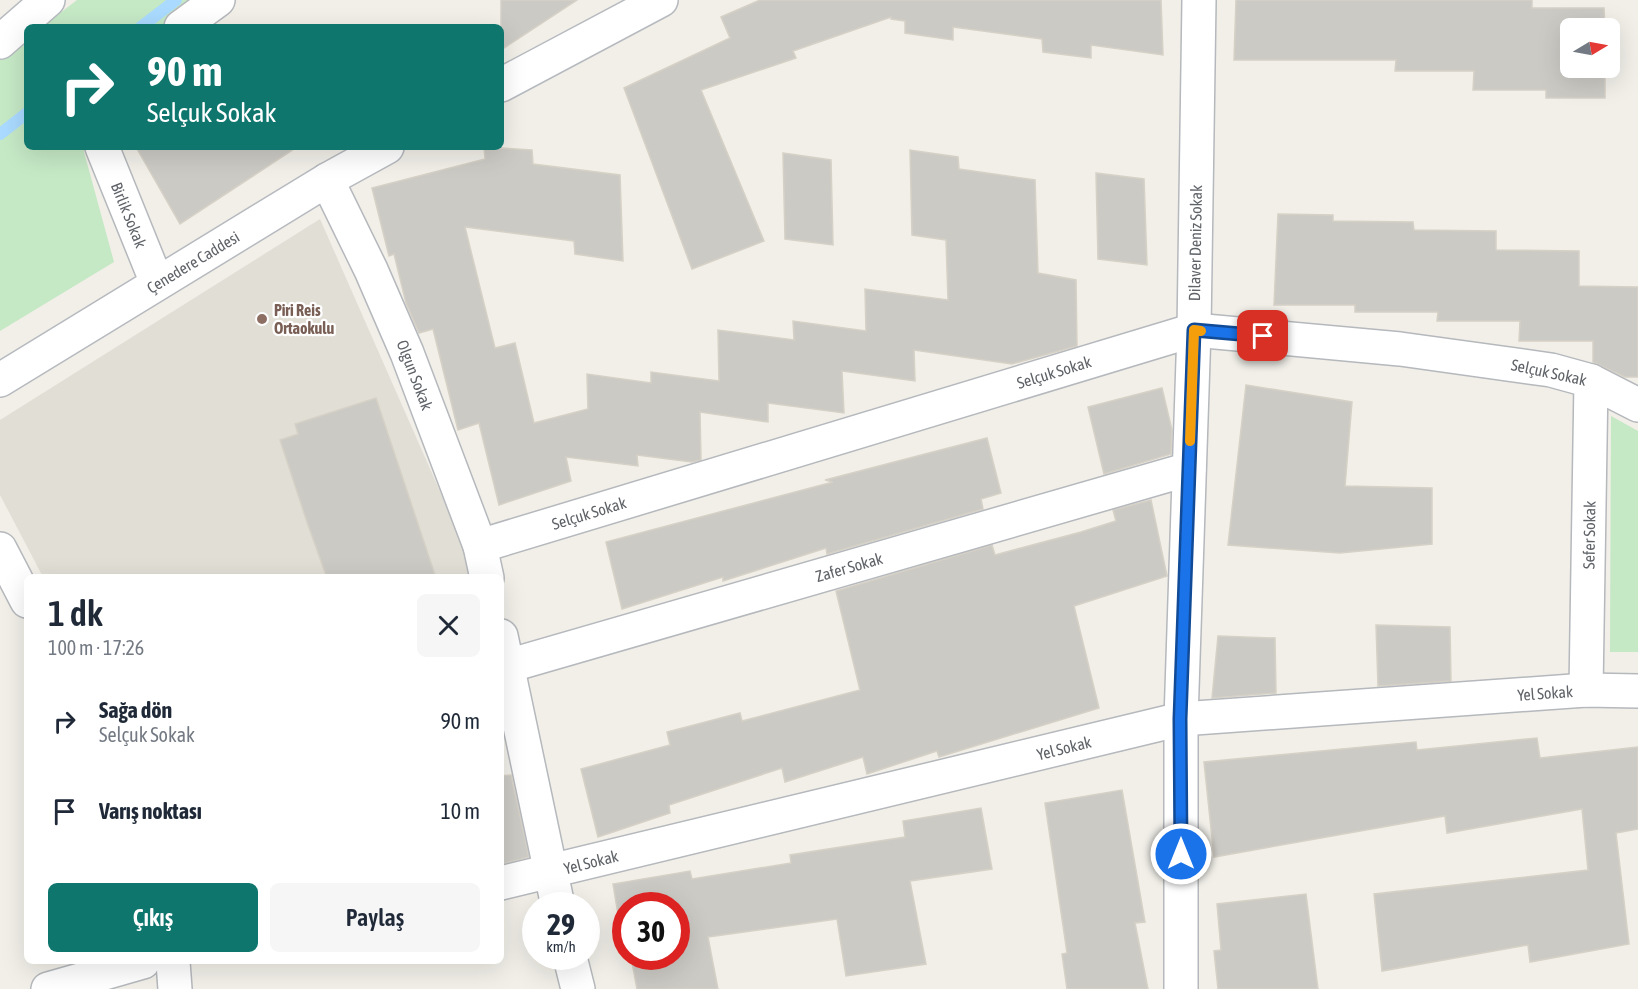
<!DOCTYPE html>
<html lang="tr">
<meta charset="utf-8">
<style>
:root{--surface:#fff;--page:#f6f6f7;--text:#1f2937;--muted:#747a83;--accent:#0f766e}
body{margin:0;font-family:"Asap Condensed",sans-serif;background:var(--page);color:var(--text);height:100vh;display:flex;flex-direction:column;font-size:22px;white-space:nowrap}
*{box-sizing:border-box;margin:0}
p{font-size:20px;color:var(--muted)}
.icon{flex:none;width:33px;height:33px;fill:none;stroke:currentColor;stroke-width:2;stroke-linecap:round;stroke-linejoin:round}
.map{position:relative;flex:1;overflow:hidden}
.drawer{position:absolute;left:24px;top:574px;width:480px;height:390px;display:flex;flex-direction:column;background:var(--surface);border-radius:9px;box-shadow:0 6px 24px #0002}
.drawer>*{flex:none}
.banner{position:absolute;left:24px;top:24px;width:480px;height:126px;border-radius:9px;box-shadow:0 6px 24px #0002;background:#0f766e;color:#fff;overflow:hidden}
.needle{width:39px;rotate:80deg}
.controls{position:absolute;left:1560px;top:18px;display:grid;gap:12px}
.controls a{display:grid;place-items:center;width:60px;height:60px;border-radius:9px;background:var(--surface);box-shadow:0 6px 24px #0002;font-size:30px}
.speed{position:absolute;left:522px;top:892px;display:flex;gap:12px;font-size:30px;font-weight:700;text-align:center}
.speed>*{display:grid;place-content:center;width:78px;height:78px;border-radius:50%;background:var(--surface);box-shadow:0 6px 24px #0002;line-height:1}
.speed small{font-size:15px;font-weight:400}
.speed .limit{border:9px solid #d22;background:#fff;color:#111}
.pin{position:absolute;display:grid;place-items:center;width:51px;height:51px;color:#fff;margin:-26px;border-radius:12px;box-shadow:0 3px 9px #0006}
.me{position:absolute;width:66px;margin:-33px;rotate:0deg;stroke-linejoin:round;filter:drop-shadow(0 0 4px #0008)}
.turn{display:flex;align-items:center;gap:21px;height:126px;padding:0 24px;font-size:27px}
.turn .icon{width:78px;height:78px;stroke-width:2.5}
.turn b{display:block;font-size:42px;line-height:51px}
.round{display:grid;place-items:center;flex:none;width:63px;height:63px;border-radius:9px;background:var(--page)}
.head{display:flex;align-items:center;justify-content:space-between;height:102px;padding:0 24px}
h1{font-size:36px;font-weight:600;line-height:45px}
.button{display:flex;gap:12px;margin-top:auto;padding:12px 24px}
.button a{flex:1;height:69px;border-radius:9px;background:var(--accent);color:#fff;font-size:24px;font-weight:600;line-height:69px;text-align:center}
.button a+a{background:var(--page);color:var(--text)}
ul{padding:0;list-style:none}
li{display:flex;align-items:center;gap:18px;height:90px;padding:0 24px}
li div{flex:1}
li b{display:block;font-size:22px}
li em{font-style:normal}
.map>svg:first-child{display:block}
</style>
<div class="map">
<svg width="1638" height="989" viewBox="0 0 1638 989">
<rect width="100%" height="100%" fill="#f1efe8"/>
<path fill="#e1ded6" d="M320 219 461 539 470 577H43L0 495V420Z"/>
<g fill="#c5e8c5">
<path d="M77 0H209L173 27H42Z"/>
<path d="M27 39V147H86L84 152 114 262 0 331V60Z"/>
<path d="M1611 416 1638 431V652H1610Z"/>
</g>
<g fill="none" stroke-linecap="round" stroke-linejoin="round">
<g stroke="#aadaff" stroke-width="12">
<path d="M141 27 176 0"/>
<path d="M0 134 27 113"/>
</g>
</g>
<g fill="#cccac5" stroke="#d6d1c6" stroke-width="1.5">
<path d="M501 0H577L501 50Z"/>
<path d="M760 0H1161L1163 55 1091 45V58L1043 52 1042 39 953 27V40L905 33V21L891 19V17L793 51 796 58 701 90 764 241 692 269 624 88 730 38 721 17Z"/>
<path d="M1236 0H1532V8H1604L1605 28H1570V68H1605V98H1546V90H1473L1474 71H1395L1396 60H1234Z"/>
<path d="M136 147H297L180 224Z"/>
<path d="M484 147 532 150 533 164 620 175 623 261 575 254 574 241 465 227 495 348 515 343 534 423 588 409 587 374 651 383V372L719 381 718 330 794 340 793 321 866 331 865 289 948 300 946 240 912 235 910 150 958 157 959 169 1035 180 1038 273 1076 280 1077 346 1012 364 914 350 915 381 842 371 844 413 768 403V422L700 412 701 460 692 462 637 455 638 466 566 457 571 481 499 505 479 423 458 430 433 329 419 333 406 303 394 254 389 256 372 188 485 159Z"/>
<path d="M783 153 831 160 833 245 785 239Z"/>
<path d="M1096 173 1144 179 1147 265 1098 259Z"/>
<path d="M1278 214 1333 215V221L1413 222 1414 230 1496 231V250L1579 251V286L1638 287V377H1625L1593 362V341H1519L1520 321H1437L1438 312H1355V305H1274Z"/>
<path d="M1246 385 1352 402 1345 486 1432 488V544L1340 553 1228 545Z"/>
<path d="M1162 388 1172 430 1171 454 1104 474 1088 407Z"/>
<path d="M376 398 436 578H327L307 522 280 440 298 434 295 424Z"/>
<path d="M987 438 1001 493 981 499 983 509 827 554 826 548 723 581V577L622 609 606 542 833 482 825 480Z"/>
<path d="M1151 500 1167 576 1074 606 1099 708 939 757 937 751 867 774 863 757 785 782 782 768 669 805 670 813 598 837 581 769 670 745 667 732 740 713 742 721 860 690 836 591 992 545 995 555 1081 532 1116 521 1113 510Z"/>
<path d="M1376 625 1450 627 1451 681 1378 686Z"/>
<path d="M1218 636 1275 638 1276 693 1212 698Z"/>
<path d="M1537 738 1540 758 1638 747V829L1616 833 1629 944 1530 962 1528 945 1382 971 1374 894 1588 870 1582 809 1447 833 1445 816 1214 857 1204 762 1416 742 1417 750Z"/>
<path d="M511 775 529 857 501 864V776Z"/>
<path d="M1122 790 1145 922 1135 923 1148 989H1067L1062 954 1067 953 1045 803Z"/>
<path d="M981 808 992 869 910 881 926 964 846 976 837 919 708 937 718 989H637L631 957H676V906H626V943L623 944 613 884 690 871 692 879 791 863 790 855 905 837 903 821Z"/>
<path d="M1306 894 1318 989H1218L1214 951 1221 950 1217 904Z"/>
</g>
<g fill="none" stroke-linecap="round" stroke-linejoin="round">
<defs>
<g id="street">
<path d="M181 27 218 0"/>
<path d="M102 147 157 283"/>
<path d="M327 180 371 270 407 353 480 546 487 578"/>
<path d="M480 546 1194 330 1400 349 1551 370 1591 381 1638 405"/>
<path d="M0 549 27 601"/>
<path d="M501 636 558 906"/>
<path d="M508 666 1189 469"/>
<path d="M1586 690 1591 381"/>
<path d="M501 883 1181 719 1586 690 1638 691"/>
<path d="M570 957 578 989"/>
<path d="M173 962 175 989"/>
<path d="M48 989 143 962"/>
<path d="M1181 989V719L1194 330 1199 0"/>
</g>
<g id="secondary">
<path d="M0 42 48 0"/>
<path d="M501 85 661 0"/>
<path d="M0 380 327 180 387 147"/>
</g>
</defs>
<use href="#street" stroke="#b5b8bc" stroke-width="36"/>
<use href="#secondary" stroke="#b6babf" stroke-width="36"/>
<use href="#street" stroke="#fff" stroke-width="33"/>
<use href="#secondary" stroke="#fff" stroke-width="33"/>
</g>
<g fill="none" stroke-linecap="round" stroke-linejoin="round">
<defs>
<path id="route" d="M1181 854 1180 719 1194 330 1263 336"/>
</defs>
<use href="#route" stroke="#114b97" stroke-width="15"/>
<use href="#route" stroke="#1a73e8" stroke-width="10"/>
<path stroke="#f59e0b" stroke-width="10" d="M1190 441 1194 330 1201 331"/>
</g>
<circle fill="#8d6e63" stroke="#fff" stroke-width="2" cx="262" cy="319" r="6"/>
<g text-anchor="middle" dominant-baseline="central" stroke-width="4.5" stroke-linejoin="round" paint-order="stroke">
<g font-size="16" fill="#5f6368" stroke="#fff">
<text transform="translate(129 215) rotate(68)">Birlik Sokak</text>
<text transform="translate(1195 243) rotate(-89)">Dilaver Deniz Sokak</text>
<text transform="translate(193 262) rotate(-31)">Çenedere Caddesi</text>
<text transform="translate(1054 372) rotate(-17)">Selçuk Sokak</text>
<text transform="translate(1549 372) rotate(12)">Selçuk Sokak</text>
<text transform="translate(415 375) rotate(69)">Olgun Sokak</text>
<text transform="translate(589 513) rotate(-17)">Selçuk Sokak</text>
<text transform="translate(1589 535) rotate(-89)">Sefer Sokak</text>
<text transform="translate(849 567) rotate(-16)">Zafer Sokak</text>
<text transform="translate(1545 693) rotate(-4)">Yel Sokak</text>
<text transform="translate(1064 748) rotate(-14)">Yel Sokak</text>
<text transform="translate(591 862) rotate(-14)">Yel Sokak</text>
</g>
<g font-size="16" font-weight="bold" fill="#785e54" stroke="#fff" text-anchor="start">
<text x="274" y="310">Piri Reis<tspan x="274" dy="18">Ortaokulu</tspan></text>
</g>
</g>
</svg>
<div class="controls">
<a><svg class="needle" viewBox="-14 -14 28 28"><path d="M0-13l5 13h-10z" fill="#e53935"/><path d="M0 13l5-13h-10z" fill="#747a83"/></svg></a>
</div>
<div class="speed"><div>29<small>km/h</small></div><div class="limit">30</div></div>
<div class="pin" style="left:1263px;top:336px;background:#d93025"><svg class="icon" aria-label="arrive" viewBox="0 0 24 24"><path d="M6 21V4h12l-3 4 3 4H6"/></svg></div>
<svg class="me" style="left:1181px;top:854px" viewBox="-20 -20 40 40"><circle r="17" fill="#1a73e8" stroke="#fff" stroke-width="3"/><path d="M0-11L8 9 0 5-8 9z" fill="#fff"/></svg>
<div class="banner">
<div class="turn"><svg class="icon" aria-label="right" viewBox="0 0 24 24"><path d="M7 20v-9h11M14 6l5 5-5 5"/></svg><div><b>90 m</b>Selçuk Sokak</div></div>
</div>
<section class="drawer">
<div class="head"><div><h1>1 dk</h1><p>100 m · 17:26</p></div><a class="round"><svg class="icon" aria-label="close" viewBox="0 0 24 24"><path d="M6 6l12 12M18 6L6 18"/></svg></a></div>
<ul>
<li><svg class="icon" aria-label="right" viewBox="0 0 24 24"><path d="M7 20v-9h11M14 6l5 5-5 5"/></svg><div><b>Sağa dön</b><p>Selçuk Sokak</p></div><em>90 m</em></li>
<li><svg class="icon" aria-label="arrive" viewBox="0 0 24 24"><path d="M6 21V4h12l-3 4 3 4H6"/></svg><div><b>Varış noktası</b></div><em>10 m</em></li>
</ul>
<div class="button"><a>Çıkış</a><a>Paylaş</a></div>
</section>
</div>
